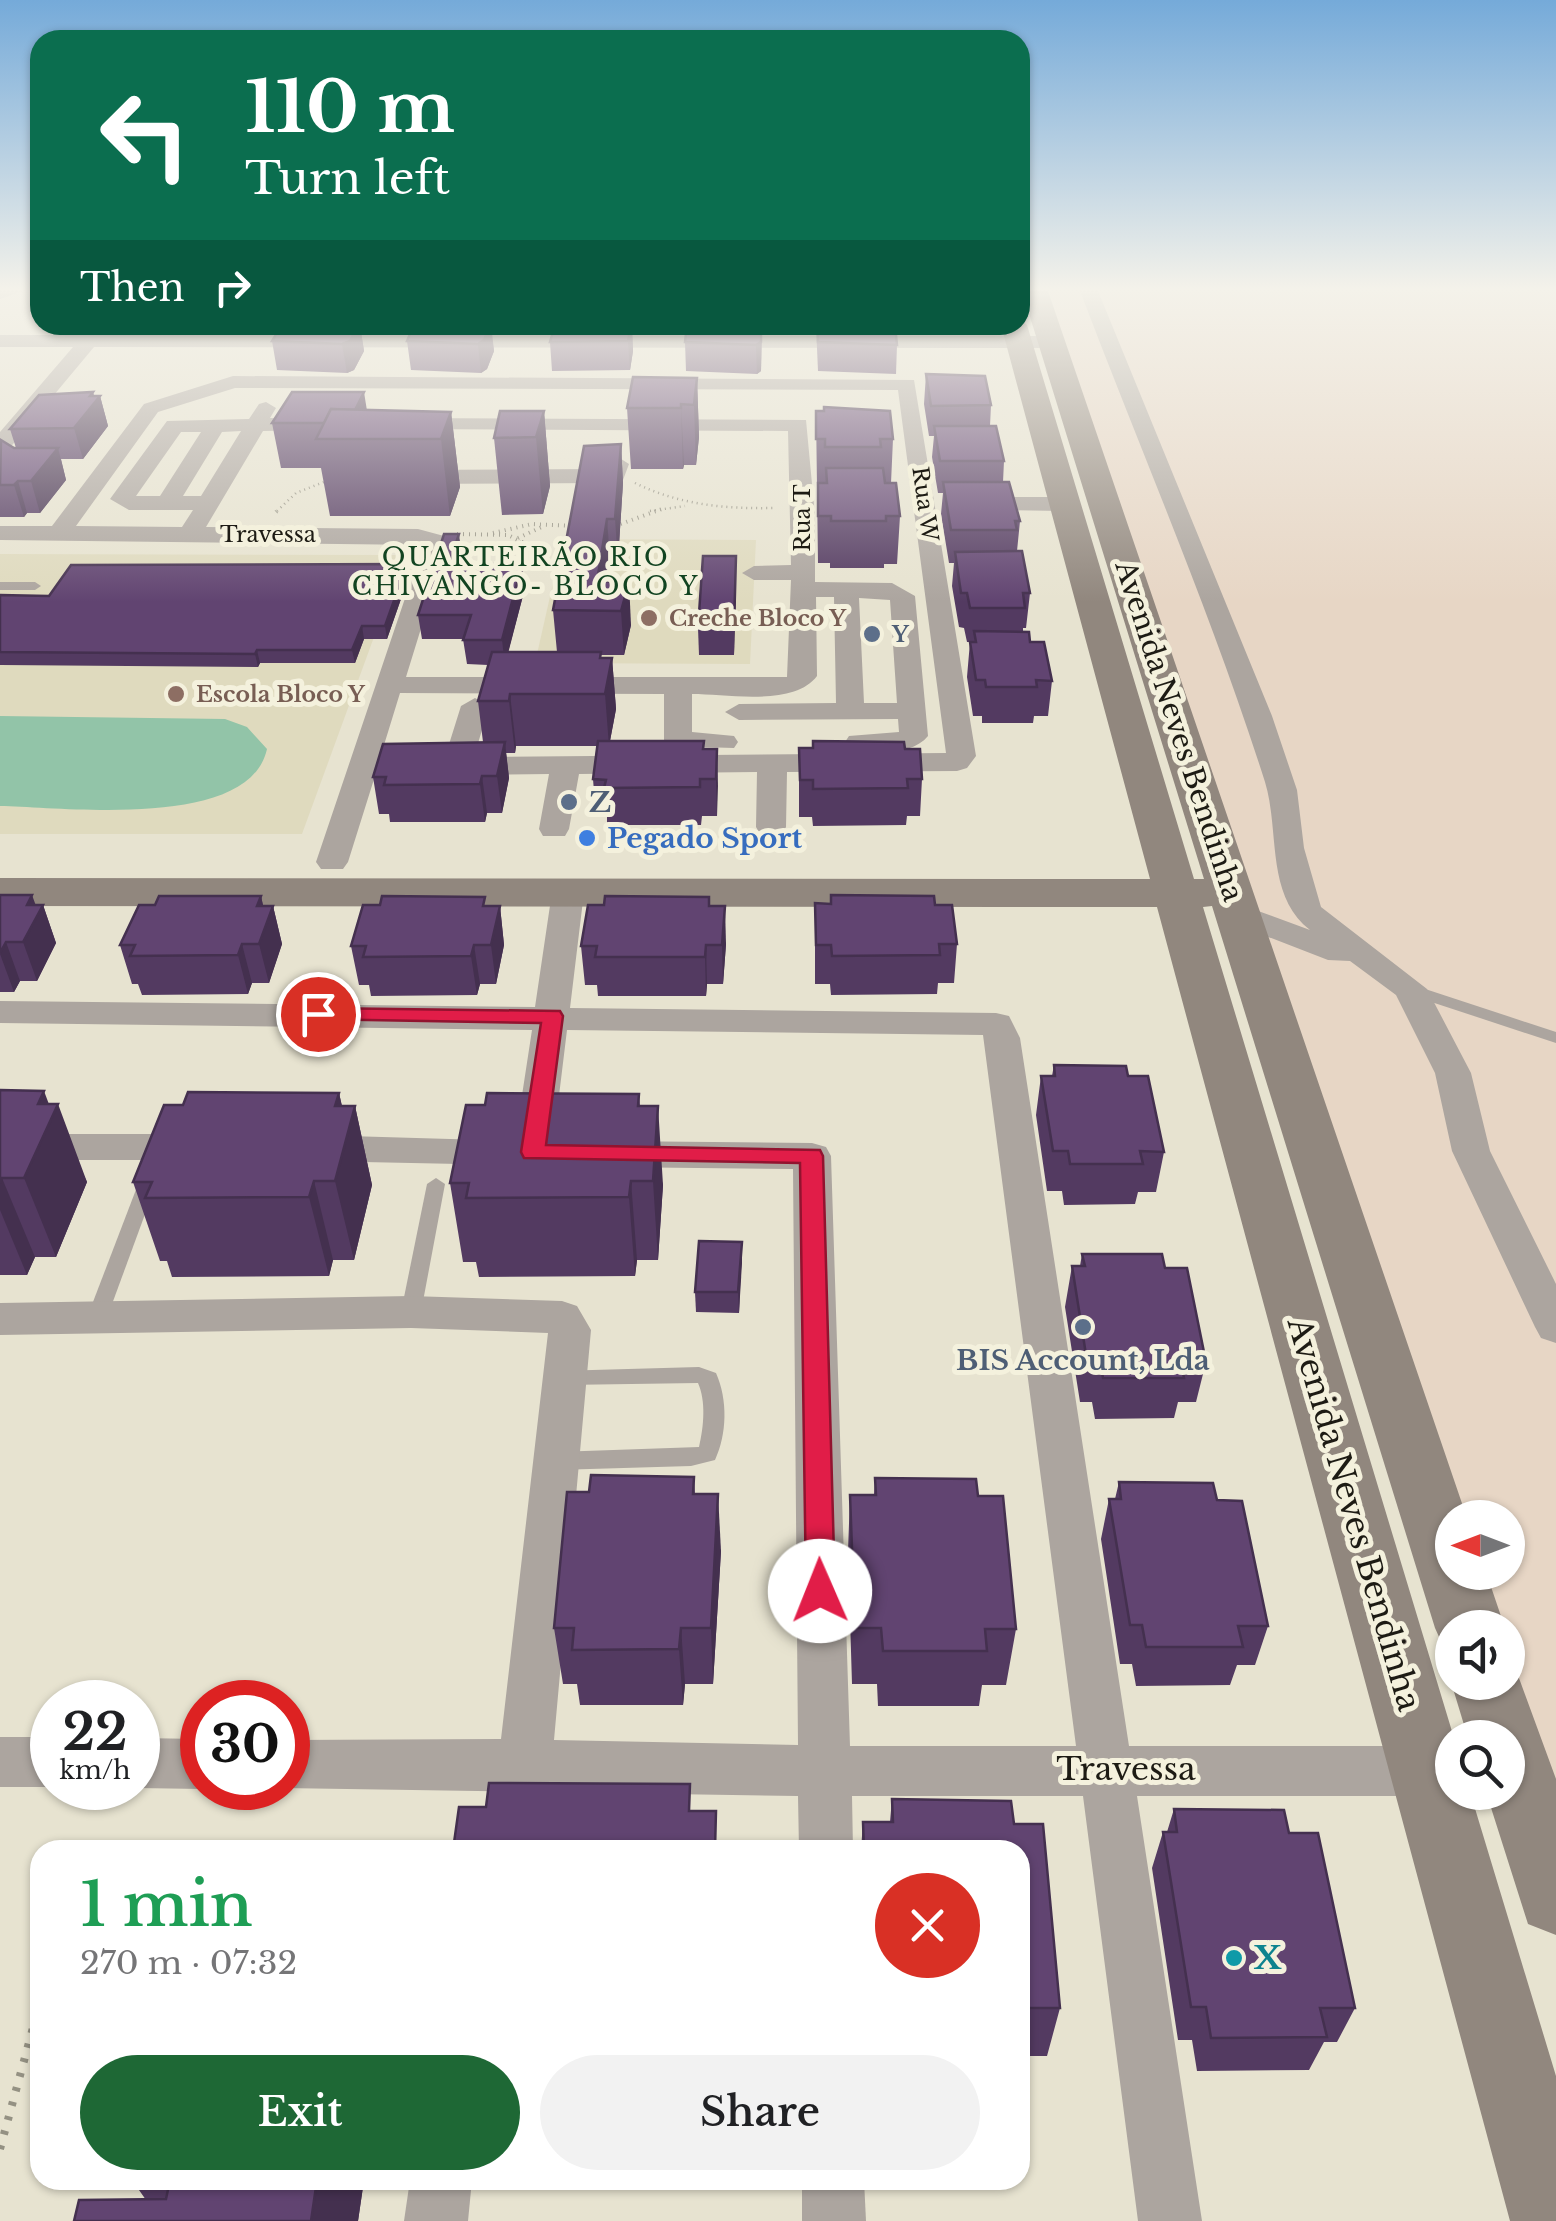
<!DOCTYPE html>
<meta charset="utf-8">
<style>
:root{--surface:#fff;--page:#f2f2f2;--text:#202124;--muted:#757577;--accent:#1e6835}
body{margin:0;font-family:"Libre Baskerville",serif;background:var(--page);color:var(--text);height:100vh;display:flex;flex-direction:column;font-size:38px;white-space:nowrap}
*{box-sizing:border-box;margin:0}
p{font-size:32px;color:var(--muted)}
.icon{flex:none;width:55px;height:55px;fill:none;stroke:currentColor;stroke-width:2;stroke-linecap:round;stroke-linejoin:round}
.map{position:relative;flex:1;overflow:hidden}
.sheet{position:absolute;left:30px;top:1840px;width:1000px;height:350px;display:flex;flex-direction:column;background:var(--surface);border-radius:30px;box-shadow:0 2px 8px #0004}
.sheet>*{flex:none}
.guide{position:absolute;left:30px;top:30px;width:1000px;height:305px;border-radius:30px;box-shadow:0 2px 8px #0004;background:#0b6e4f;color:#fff;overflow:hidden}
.needle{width:65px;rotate:270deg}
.tools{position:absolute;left:1435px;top:1500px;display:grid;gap:20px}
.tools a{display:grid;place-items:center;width:90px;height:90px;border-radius:50%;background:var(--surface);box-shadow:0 2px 8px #0004;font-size:50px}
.speed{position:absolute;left:30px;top:1680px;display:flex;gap:20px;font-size:50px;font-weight:700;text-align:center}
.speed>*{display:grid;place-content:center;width:130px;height:130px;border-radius:50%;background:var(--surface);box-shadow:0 2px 8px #0004;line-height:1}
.speed small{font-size:25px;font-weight:400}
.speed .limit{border:15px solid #d22;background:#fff;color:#111}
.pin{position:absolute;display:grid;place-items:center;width:85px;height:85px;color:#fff;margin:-42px;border:5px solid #fff;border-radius:50%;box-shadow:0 2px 10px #0007}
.me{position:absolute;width:110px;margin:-55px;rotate:359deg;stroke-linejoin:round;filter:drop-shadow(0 0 8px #0008)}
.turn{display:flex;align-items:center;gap:35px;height:210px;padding:0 50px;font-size:45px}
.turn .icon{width:130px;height:130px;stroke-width:2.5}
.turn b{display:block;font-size:70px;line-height:85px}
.then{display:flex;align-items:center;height:95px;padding:0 50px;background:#0003;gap:20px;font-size:38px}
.round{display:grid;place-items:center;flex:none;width:105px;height:105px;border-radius:52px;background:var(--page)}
.summary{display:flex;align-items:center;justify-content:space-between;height:170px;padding:0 50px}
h1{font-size:60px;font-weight:600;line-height:75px;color:#1e9e55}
.button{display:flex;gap:20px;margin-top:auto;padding:20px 50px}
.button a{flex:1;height:115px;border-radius:60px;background:var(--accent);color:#fff;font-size:40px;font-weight:600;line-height:115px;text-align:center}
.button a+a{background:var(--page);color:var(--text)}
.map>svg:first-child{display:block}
</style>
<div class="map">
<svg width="1556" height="2221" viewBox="0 0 1556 2221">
<rect width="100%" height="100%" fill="#e7e3d0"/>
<path fill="#e7d6c5" d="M1048 291H1556V1795L1508 1652V1628L1499 1627 1481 1573 1508 1572V1518L1462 1517Z"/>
<g fill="#dfdabe">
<path d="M563 539 756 540 750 664 535 663Z"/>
<path d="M0 554 404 555 302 834H0Z"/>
</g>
<path fill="#92c4a8" d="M0 716 225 719 247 727 267 749C249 831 63 807 0 806Z"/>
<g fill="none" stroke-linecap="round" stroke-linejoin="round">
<g stroke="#949183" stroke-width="2.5" stroke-dasharray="1 4" stroke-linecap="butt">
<path d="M635 483C680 505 725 509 775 508"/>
<path d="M277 511 296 493 329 480"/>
<path d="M650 511 685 506"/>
</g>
<g stroke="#949183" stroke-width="4" stroke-dasharray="1 5" stroke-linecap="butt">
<path d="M276 512 279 509"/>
<path d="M615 526 662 509"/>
<path d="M493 533 532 524 574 526"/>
<path d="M457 534 508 535 522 542 493 568"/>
<path d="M518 538 544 526"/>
</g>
<path stroke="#949183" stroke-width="8" stroke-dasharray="4 11" stroke-linecap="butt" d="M0 2149 40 2002"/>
<g fill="#aca59f" fill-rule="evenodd">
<path d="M0 582H35L41 586 35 590H0Z"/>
<path d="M1410 984 1556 1032V1043L1404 993 1402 989Z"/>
<path d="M436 1178 445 1184 421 1312 418 1317H404L401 1312 427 1184Z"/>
<path d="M146 1181 155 1187 108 1315 105 1320H91L88 1315 137 1187Z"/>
<path d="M699 1367 716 1373C728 1400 727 1434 715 1460L691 1466 556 1470 548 1467 545 1461 548 1455 556 1452 699 1447C704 1426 706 1401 698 1383L564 1385 557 1383 554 1377 557 1371Z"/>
</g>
<g fill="#aca59f" fill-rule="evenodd">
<path d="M0 291H23L0 299Z"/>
<path d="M1080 291H1098L1272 716 1297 790 1304 848 1321 907 1427 989 1471 1073 1490 1151 1556 1284V1343L1541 1338 1535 1327 1452 1151 1435 1073 1396 995 1350 961 1328 960 1227 921 1223 914 1227 907 1239 904 1310 930C1265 895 1280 831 1265 782 1212 615 1142 454 1080 291Z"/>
<path d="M92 325H106L109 329 104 335 1053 336 1063 342 1053 348 94 347 8 450 0 452V432L73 347H0V335H83Z"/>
<path d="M233 376 914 380 976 756 967 768 957 771 787 772 786 827 782 834H760L756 827 757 772 579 774 569 829 565 836H543L539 829 549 774 375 776 348 862 343 869H321L316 862 423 545 0 540V526H52L144 404ZM235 388 898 390 946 753 474 757 489 706 475 698 461 706 445 757 380 758 400 693 664 694V740L668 746 734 748 738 742 734 736 692 732V694C727 694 794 707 817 676L816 597H834L836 703 739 704 725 712 739 720 898 719 899 732 849 736 845 742 849 748C872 754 912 756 928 736L915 596 892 583 815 582V516L806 420 400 418 392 419 389 424 392 429 788 431 791 565 754 566 742 573 754 580H791L787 677H406L448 541 444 536 418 529 206 527 263 431 320 430 328 429 331 424 328 419 270 418 276 408 266 402 259 404 249 419 167 421 110 499 129 510H193L182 527 76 526 158 412ZM241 431 201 496H183L222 432ZM181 432H201L160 496H136ZM859 598 890 600 897 703H864Z"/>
<path d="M618 457 629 464 623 480 607 483 407 484 396 477 407 470 605 469 610 459Z"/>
<path d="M964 497H1062L1074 504 1062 511 956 509 952 504 956 499Z"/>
<path d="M568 882 579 885 584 892 570 1008 996 1013 1009 1016 1020 1038 1129 1746H1428L1447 1753 1452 1766 1447 1789 1428 1796H1137L1202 2221H1138L1083 1796H852L853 1850H799L798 1796 282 1788H288V1740L501 1739 548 1333 411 1328 0 1335V1303L411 1296 562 1301 577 1306 591 1330 554 1740 798 1745 793 1169 609 1167 595 1163 590 1154 595 1145 609 1141 812 1143 826 1147 831 1156 850 1746H1076L983 1035 567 1030 553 1145 548 1154 526 1156 523 1161 509 1165 314 1161 300 1157 295 1148 300 1139 314 1135 515 1141 532 1030 0 1023V1001L535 1007 552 892 557 885Z"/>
<path d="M0 1134H199L213 1138 218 1147 213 1156 199 1160H0Z"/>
<rect x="0" y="1737" width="52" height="50"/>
<path d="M138 1738 202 1739V1788H206L202 1789 137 1788Z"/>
<path d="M410 2180H472L468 2221H404Z"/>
<path d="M802 2180H864L866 2221H802Z"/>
</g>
<g fill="#91877e" fill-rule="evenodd">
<path d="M1022 291H1048L1467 1518H1452V1572H1486L1505 1628H1452V1652L1445 1650 1435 1628 1212 906 1203 907 1454 1738 1452 1792H1470L1556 2076V2221H1510L1157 907 0 906V878L1150 879 1001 325H1020V319L1027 325 1194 879H1204Z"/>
<path d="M1508 1657 1512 1659 1556 1779V1935L1528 1924 1486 1792H1508V1738H1468L1451 1682H1508Z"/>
</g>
</g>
<g fill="#533a61">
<path d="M282 325H377L373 332H361L364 351 354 370 347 373 277 370 272 341Z"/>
<path d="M414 325H503L500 332H492L494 351 487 369 481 373 411 370 407 341Z"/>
<path d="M555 325H638L637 332H632L633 351 630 370 552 371 550 342Z"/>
<path d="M762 325 761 371 757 374 686 371 685 342Z"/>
<path d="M816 325H895L897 345 896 374 818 371Z"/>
<path d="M926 374 991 405 990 426 1004 461 1003 482 1020 521 1017 551 1030 593 1026 628H1023V632L1052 681 1048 716H1034L1033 723H982V716H973L967 677 970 642H967L964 628 959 627 952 586 954 563H949L941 514 943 493H938L932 457 934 436H929L924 404Z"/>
<path d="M697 378 699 437 696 465H684L683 469H631L627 408Z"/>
<path d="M93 392 94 396H100L108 426 83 459H61L66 480 40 513H27L24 517H0V441L16 448 10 429Z"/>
<path d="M367 410 451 412 460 487 450 516H330L321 468H281L272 423Z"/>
<path d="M544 411 550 486 543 514 502 515 494 438Z"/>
<path d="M816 411 893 439 891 483 900 516 897 564H884V568H830V563H818Z"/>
<path d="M621 444 623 483 618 560H610L607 581 631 625 624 655H601V658H612L616 709 610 741H704V749H717V816H702L701 825H607V817H596L593 779 598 746H516L515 753H506L509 778 502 813H487L485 822H390L389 814H379L373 777 483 742 478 701 488 665 467 664 463 639H422L418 615 462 557 460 564 525 588 508 652H557L553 610Z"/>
<path d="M409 576 387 639H364L355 663H260L258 667 0 665V595L49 596Z"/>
<path d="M736 582 734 655H699L698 628Z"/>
<path d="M799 748 905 749 922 779 920 816H907L906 825 813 826 812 817H799Z"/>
<path d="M0 895 36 905H43L56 943 37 981H20L14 992H0Z"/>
<path d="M261 896 263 906H273L282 944 269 983H252L248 994 142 995 138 984H132L120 945 155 905Z"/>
<path d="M815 903 935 905 957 944 954 983H938L937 994 831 995 830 984H815Z"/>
<path d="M486 906H500L504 945 496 984H480L477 995 371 996 369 985H359L351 946Z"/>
<path d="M709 906 726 944 723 984H707L706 996H598L597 985H585L581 946Z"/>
<path d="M1054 1065 1128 1076 1164 1152 1156 1192H1138L1135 1204 1064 1205 1062 1191H1047L1036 1115 1041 1076H1052Z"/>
<path d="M0 1090 49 1104 87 1182 56 1257H35L27 1275H0Z"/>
<path d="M339 1093 342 1106H355L372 1185 354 1260H333L329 1276 172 1277 167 1261H160L133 1182 183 1105Z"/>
<path d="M639 1094 640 1106 663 1185 658 1260H637L635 1276 479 1277 476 1262H463L450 1183 485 1105Z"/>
<path d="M742 1242 739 1313 696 1312 695 1292Z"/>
<path d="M1082 1254 1165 1268 1206 1362 1196 1402H1178L1174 1418 1095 1419 1092 1402H1080L1065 1307 1072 1266H1080Z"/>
<path d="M694 1477 695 1494 721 1551 713 1684H685L683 1705H580L577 1684H563L554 1628 589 1492Z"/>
<path d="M875 1478 978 1496 1016 1629 1006 1685H982L979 1706H878L877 1684H852L848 1552 850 1495H874Z"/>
<path d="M1119 1482 1217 1500 1268 1626 1255 1665H1237L1230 1685 1136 1686 1132 1664H1120L1101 1539 1109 1499H1115Z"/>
<path d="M892 1799 1014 1824 1060 2008 1047 2056H1023L1020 2070V1850H861L863 1822H890Z"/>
<path d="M1174 1809 1289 1833 1355 2008 1337 2042H1324L1309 2070 1197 2071 1192 2040H1178L1152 1868 1163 1832H1167Z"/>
<path d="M132 2180H364L358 2221H74L146 2200Z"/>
</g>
<g fill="#44304f">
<path d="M358 325H360L364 351 354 370 347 373 342 344Z"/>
<path d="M490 325 494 351 487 369 481 373 478 344Z"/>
<path d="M632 325 633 351 630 370 628 341Z"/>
<path d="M762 325 761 371 757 374 756 345Z"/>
<path d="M697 378 699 437 696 465 694 405Z"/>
<path d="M93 392 95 402 100 396 108 426 83 459 74 428Z"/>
<path d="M364 392 371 436 348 423Z"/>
<path d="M681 404 684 465 683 469 681 408Z"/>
<path d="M544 411 550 486 543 514 536 437Z"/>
<path d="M451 412 460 487 450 516 441 439Z"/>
<path d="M621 444 623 483 618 560 615 519Z"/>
<path d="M58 448 66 480 40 513 31 481Z"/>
<path d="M18 481 27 513 24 517 14 485Z"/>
<path d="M607 519 610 560 603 611 597 581Z"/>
<path d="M459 534 462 557 452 588 449 564Z"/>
<path d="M736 556V582L734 655V628Z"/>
<path d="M407 564 409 576 387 639 385 626Z"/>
<path d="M522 564 525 588 505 665 502 640Z"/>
<path d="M629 582 631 625 624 655 621 611Z"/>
<path d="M362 626 364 639 355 663 352 650Z"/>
<path d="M257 650 260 663 258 667 255 654Z"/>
<path d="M612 658 616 709 609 746 605 694Z"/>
<path d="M510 694 516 746 515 753 509 701Z"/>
<path d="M505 742 509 778 502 813 497 776Z"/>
<path d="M717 749 718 786 717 816 716 779Z"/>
<path d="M482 776 487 813 485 822 480 784Z"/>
<path d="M32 895 39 914 43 905 56 943 37 981 23 942 27 905Z"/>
<path d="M261 896 267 923 273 906 282 944 269 983 259 944 257 906Z"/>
<path d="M500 906 504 945 496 984 491 945Z"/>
<path d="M725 906 726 944 723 984 722 945Z"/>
<path d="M6 942 20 981 14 992 0 954Z"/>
<path d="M242 944 252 983 248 994 238 955Z"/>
<path d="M474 945 480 984 477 995 471 956Z"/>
<path d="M706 945 707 984 706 996 705 957Z"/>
<path d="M44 1091 53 1115 58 1104 87 1182 56 1257 24 1178 38 1104Z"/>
<path d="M339 1093 348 1134 355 1106 372 1185 354 1260 335 1181V1106Z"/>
<path d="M658 1106 663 1185 658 1260 653 1181Z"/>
<path d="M2 1178 35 1257 27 1275 0 1210V1183Z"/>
<path d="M314 1181 333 1260 329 1276 309 1197Z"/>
<path d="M631 1181 637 1260 635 1276 629 1197Z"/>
<path d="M742 1242V1263L739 1313 738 1292Z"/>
<path d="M718 1494 721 1551 713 1684 711 1628Z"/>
<path d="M681 1628 685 1684 683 1705 679 1649Z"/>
<path d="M317 2180H364L358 2221H311Z"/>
</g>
<g fill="#614471" stroke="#44304f" stroke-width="2.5">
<path d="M282 325H358L350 341 342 344 272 341Z"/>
<path d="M414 325H490L484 340 478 344 407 341Z"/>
<path d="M555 325H631L628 341 550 342Z"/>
<path d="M687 325H761V342L756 345 685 342Z"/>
<path d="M818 325H895L897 345 818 342Z"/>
<path d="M926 374 985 376 991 405 931 406Z"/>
<path d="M633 377 697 378 694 405 681 404V408H627Z"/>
<path d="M93 392 90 396H100L74 428 10 429 39 395Z"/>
<path d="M292 392H364L355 410 331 409 324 423H272Z"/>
<path d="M824 407 890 411 893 439H880L881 447H825V439H816V411H824Z"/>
<path d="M331 409 451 412 441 439H316Z"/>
<path d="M500 411H544L536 437 494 438Z"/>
<path d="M934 426H996L1004 461H940Z"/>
<path d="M1 440 14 448H58L31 481H18L14 485H0Z"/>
<path d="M621 444 615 519H607L597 581 629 582 621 611 553 610 584 446Z"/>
<path d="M826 468H883L885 483H896L900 516H886V521H831V516H818V483H827Z"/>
<path d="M943 482H1009L1020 521H1015L1017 530H951Z"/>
<path d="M444 534H459L449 564H522L502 640H463L471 615H418Z"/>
<path d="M1022 551 1030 593H1023L1025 608H970L967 593H961L955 552Z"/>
<path d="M703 556H736L734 628H698Z"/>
<path d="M407 564 385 626H362L352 650H257L255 654 0 652V595L49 596 71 565Z"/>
<path d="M974 631 1029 632 1030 642H1044L1052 681 1036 680 1037 687H986L985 680H976L970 642H976Z"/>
<path d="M492 652H601L600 658H612L605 694H510L509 701H478Z"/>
<path d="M598 741H704L703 749H717L716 779H700V787L604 788 606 780 593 779Z"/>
<path d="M813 741 904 742 905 749H920L922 779H907L908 788 813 789V780H800L799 748H813Z"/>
<path d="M505 742 497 776H482L480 784 384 785 386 777H373L383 744Z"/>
<path d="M0 895H32L27 905H43L23 942H6L0 953Z"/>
<path d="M831 895 934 896 935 905H952L957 944H939L940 955 832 956 831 945H816L815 903 831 904Z"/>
<path d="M159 896H261L257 906H273L259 944H242L238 955 130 956 135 945H120L139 905H155Z"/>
<path d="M382 896 485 897 483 906H500L491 945H474L471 956 363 957 366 946H351L363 905H380Z"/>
<path d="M605 896 709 897V906H725L722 945H706L705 957H595L597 946H581L588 905H604Z"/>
<path d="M1054 1065 1126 1066 1128 1076H1148L1164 1152 1140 1151 1143 1164H1070L1068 1151H1053L1041 1076H1055Z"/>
<path d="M0 1090 44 1091 38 1104H58L24 1178H2L0 1183Z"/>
<path d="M188 1092 339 1093 335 1106H355L335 1181H314L309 1197 145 1198 152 1182H133L164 1105H183Z"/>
<path d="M487 1093 639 1094 638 1106H658L653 1181H631L629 1197 466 1198 469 1183H450L466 1105H485Z"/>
<path d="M699 1241 742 1242 738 1292H695Z"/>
<path d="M1082 1254H1162L1165 1268H1187L1206 1362H1181L1184 1378H1103L1100 1361H1087L1072 1266H1085Z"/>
<path d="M591 1475 694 1477 693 1494H718L711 1628H681L679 1649 572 1650 574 1628H554L567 1492H589Z"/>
<path d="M875 1478 976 1479 978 1496H1003L1016 1629H985L987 1651H883L881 1628H855L850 1495H876Z"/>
<path d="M1119 1482 1213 1483 1217 1500 1242 1501 1268 1626H1238L1243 1647H1146L1142 1625H1130L1109 1499H1121Z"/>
<path d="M489 1783 690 1784 689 1811H716L715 1850H453L459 1807H486Z"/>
<path d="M892 1799 1011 1801 1014 1824H1043L1060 2008H1025L1028 2038H1020V1850H864L863 1822H893Z"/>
<path d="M1174 1809 1284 1810 1289 1833H1318L1355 2008H1320L1327 2037 1211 2038 1206 2007H1191L1163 1832H1177Z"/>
<path d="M170 2180H317L311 2221H74L79 2200 166 2199Z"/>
</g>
<linearGradient id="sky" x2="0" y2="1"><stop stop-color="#75aad9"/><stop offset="0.48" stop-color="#f4f2ea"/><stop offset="1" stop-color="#f4f2ea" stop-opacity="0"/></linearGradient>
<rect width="1556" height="602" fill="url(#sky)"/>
<path fill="#e11d48" stroke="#92132f" stroke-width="2.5" d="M318 1008 560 1011 563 1016 546 1145 820 1150 823 1156 835 1591 831 1600 820 1604 810 1600 806 1591 800 1163 524 1158 521 1152 541 1023 311 1019 308 1014 311 1010Z"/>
<g fill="#8d6e63" stroke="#f4f1dd" stroke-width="4">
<circle cx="649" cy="618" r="10"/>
<circle cx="176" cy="694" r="10"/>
</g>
<g fill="#5c6f8a" stroke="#f4f1dd" stroke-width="4">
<circle cx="872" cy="634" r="10"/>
<circle cx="569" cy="802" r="10"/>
<circle cx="1083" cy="1327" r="10"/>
</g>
<circle fill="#3f7fe0" stroke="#f4f1dd" stroke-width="4" cx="587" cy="838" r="10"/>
<circle fill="#0f9aa8" stroke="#f4f1dd" stroke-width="4" cx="1234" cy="1958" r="10"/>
<g text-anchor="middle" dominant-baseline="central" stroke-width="10" stroke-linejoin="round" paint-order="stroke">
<g font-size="22" fill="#1d1b14" stroke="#f4f1dd">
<text transform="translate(925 504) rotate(82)">Rua W</text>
<text transform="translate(802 518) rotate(-90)">Rua T</text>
<text x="268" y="534">Travessa</text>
</g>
<g font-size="22" font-weight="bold" fill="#785e54" stroke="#f4f1dd" text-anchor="start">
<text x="669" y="618">Creche Bloco Y</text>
<text x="196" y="694">Escola Bloco Y</text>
</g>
<g font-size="22" font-weight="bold" fill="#4e5e75" stroke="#f4f1dd" text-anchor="start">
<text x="892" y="634">Y</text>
</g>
<g font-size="25" letter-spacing="2.5" fill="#124421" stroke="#f4f1dd">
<text x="526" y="557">QUARTEIRÃO RIO<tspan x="526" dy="29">CHIVANGO- BLOCO Y</tspan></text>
</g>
<g font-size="28" fill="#1d1b14" stroke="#f4f1dd">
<text transform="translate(1179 731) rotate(72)">Avenida Neves Bendinha</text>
</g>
<g font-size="28" font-weight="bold" fill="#4e5e75" stroke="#f4f1dd" text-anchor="start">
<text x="589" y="802">Z</text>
<text x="1083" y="1360" text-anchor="middle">BIS Account, Lda</text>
</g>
<g font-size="28" font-weight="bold" fill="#366cbe" stroke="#f4f1dd" text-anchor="start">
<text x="607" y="838">Pegado Sport</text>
</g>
<g font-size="32" fill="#1d1b14" stroke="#f4f1dd">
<text transform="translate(1354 1514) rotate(74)">Avenida Neves Bendinha</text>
<text x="1126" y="1769">Travessa</text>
</g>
<g font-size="32" font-weight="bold" fill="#0d838f" stroke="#f4f1dd" text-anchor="start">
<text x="1254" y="1958">X</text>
</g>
</g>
</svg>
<div class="tools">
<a><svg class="needle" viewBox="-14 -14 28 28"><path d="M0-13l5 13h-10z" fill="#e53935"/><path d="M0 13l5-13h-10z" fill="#757577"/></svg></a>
<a><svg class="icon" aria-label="sound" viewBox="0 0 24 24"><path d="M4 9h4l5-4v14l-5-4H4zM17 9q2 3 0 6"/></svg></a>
<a><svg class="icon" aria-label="search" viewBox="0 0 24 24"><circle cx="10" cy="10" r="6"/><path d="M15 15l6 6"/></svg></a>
</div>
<div class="speed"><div>22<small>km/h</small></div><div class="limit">30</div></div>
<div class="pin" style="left:318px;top:1014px;background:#d93025"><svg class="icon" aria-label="arrive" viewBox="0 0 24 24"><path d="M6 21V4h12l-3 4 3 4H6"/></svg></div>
<svg class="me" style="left:820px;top:1591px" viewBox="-20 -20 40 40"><circle r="19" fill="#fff"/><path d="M0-13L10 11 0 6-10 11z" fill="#e11d48"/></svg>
<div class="guide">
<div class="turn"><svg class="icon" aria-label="left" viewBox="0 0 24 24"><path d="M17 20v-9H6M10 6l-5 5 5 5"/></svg><div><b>110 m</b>Turn left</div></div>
<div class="then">Then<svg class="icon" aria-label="right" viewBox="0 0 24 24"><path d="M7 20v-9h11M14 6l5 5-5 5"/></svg></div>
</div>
<section class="sheet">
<div class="summary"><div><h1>1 min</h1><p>270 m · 07:32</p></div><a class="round" style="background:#d93025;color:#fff"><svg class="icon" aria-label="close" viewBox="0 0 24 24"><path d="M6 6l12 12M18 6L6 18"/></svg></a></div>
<div class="button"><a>Exit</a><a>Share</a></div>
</section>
</div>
